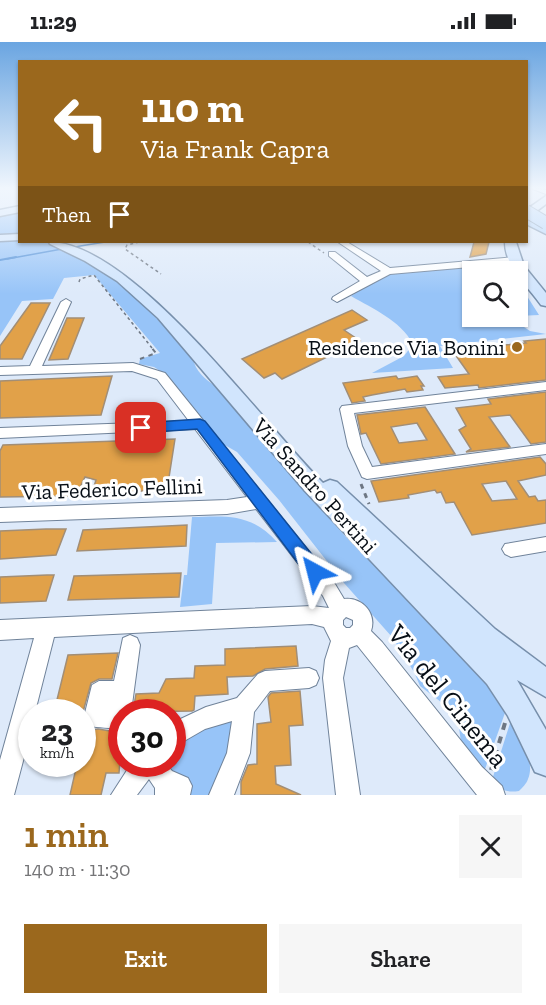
<!DOCTYPE html>
<meta charset="utf-8">
<style>
:root{--surface:#fff;--page:#f6f6f6;--text:#202124;--muted:#757577;--accent:#9b681d}
body{margin:0;font-family:"Zilla Slab",serif;background:var(--page);color:var(--text);height:100vh;display:flex;flex-direction:column;font-size:22px;white-space:nowrap}
*{box-sizing:border-box;margin:0}
p{font-size:20px;color:var(--muted)}
.icon{flex:none;width:33px;height:33px;fill:none;stroke:currentColor;stroke-width:2;stroke-linecap:round;stroke-linejoin:round}
.map{position:relative;height:753px;overflow:hidden}
.side{display:flex;flex-direction:column;background:var(--surface);flex:1}
.side>*{flex:none}
.top-card{position:absolute;left:18px;top:18px;width:510px;height:183px;border-radius:0px;box-shadow:0 2px 4px #0004;background:#9b681d;color:#fff;overflow:hidden}
.tools{position:absolute;left:462px;top:219px;display:grid;gap:12px}
.tools a{display:grid;place-items:center;width:66px;height:66px;border-radius:0px;background:var(--surface);box-shadow:0 2px 4px #0004;font-size:30px}
.speed{position:absolute;left:18px;top:657px;display:flex;gap:12px;font-size:30px;font-weight:700;text-align:center}
.speed>*{display:grid;place-content:center;width:78px;height:78px;border-radius:50%;background:var(--surface);box-shadow:0 2px 4px #0004;line-height:1}
.speed small{font-size:15px;font-weight:400}
.speed .limit{border:9px solid #d22;background:#fff;color:#111}
.pin{position:absolute;display:grid;place-items:center;width:51px;height:51px;color:#fff;margin:-26px;border-radius:12px;box-shadow:0 3px 9px #0006}
.me{position:absolute;width:66px;margin:-33px;rotate:322deg;stroke-linejoin:round;filter:drop-shadow(0 0 4px #0008)}
.turn{display:flex;align-items:center;gap:21px;height:126px;padding:0 24px;font-size:27px}
.turn .icon{width:78px;height:78px;stroke-width:2.5}
.turn b{display:block;font-size:42px;line-height:51px}
.then{display:flex;align-items:center;height:57px;padding:0 24px;background:#0003;gap:12px;font-size:22px}
.round{display:grid;place-items:center;flex:none;width:63px;height:63px;border-radius:0px;background:var(--page)}
.summary{display:flex;align-items:center;justify-content:space-between;height:102px;padding:0 24px}
h1{font-size:36px;font-weight:600;line-height:45px;color:var(--accent)}
.primary-button{display:flex;gap:12px;margin-top:auto;padding:12px 24px}
.primary-button a{flex:1;height:69px;border-radius:0px;background:var(--accent);color:#fff;font-size:24px;font-weight:600;line-height:69px;text-align:center}
.primary-button a+a{background:var(--page);color:var(--text)}
.status{display:flex;justify-content:space-between;align-items:center;height:42px;padding:0 30px;background:var(--surface);direction:ltr}
.status svg{height:16px;fill:currentColor}
.map>svg:first-child{display:block}
</style>
<div class="status"><b>11:29</b><svg viewBox="0 0 49 12"><path d="M0 12V9h3v3zM5 12V6h3v6zM10 12V3h3v9zM15 12V0h3v12zM26 1h20v11H26zM47 4h2v5h-2z"/></svg></div>
<div class="map">
<svg width="546" height="753" viewBox="0 0 546 753">
<rect width="100%" height="100%" fill="#deeafa"/>
<g fill="#97c4f8">
<path d="M19 169V193H0V174Z"/>
<path d="M19 198C29 202 44 198 55 203 111 225 154 272 193 316 195 329 205 337 215 344L299 442 346 495 421 571 483 628 506 668 484 730 461 700 459 686 441 660 420 644 414 630 392 595 344 541 279 458 237 410 223 402 168 334 154 325 139 322 140 317 160 311 94 233 64 236 53 257 22 259 0 294V199Z"/>
<path d="M505 221 511 229 472 230V274H518V240L539 273 518 274 515 279 530 289 546 292 440 304 453 326 372 331 404 314 413 302C400 278 373 267 351 254L386 233 394 231Z"/>
<path d="M192 475C227 474 251 471 277 500L216 501 212 562 180 565 184 533H187Z"/>
<path d="M241 669 216 753H183L158 722H172L173 699Z"/>
<path d="M512 675C519 692 536 719 528 737 527 741 522 746 519 749 506 751 501 748 492 738Z"/>
</g>
<g fill="none" stroke-linecap="round" stroke-linejoin="round">
<g stroke="#4e8ed7" stroke-width="1.5">
<path d="M68 206 105 200"/>
<path d="M7 217 62 207"/>
</g>
<path stroke="#4e8ed7" stroke-width="2" d="M0 218 16 215"/>
</g>
<g fill="#e1a149" stroke="#a28e76" stroke-width="1.5" fill-rule="evenodd">
<path d="M474 200H489L486 212 470 215Z"/>
<path d="M31 261H50L22 317H0V304Z"/>
<path d="M352 268 367 278 344 288 360 299 282 337 275 331 264 336 242 317Z"/>
<path d="M67 276H84L68 317 49 318Z"/>
<path d="M546 297V338L479 346 478 343 445 346 438 335 469 332 452 308 526 301 524 299Z"/>
<path d="M112 334 101 373 0 376V339Z"/>
<path d="M396 334 398 337 417 334 424 344H421L423 348 407 350 405 347 372 353 363 355 365 359 352 361 343 341Z"/>
<path d="M546 350V400L531 402 510 373 489 375 510 405 466 410 471 407 459 388 466 384 456 366 491 362 488 357Z"/>
<path d="M425 365 455 412 381 422 366 391 361 392 357 373ZM417 381 427 398 399 401 391 385Z"/>
<path d="M175 397 167 448 92 451 96 438 85 435 76 454 0 455V409L3 403Z"/>
<path d="M540 415 546 422V433L518 439 529 455 535 454 538 459 546 458V481L472 493 454 460 446 461 441 450 437 451 435 448 408 453 409 456 379 460 371 439ZM506 439 517 457 492 459 482 442Z"/>
<path d="M187 483 186 504 77 509 83 488Z"/>
<path d="M46 487H66L56 513 0 517V489Z"/>
<path d="M181 531 179 555 68 558 74 534Z"/>
<path d="M47 533H54L46 559 0 561V535Z"/>
<path d="M296 604 298 624 265 627 253 634 227 635 228 652 195 654 194 668 192 669 133 670 136 652 159 651 166 637 194 636 195 624 225 623V607Z"/>
<path d="M118 611 112 637H99L91 641 83 670H54L68 613Z"/>
<path d="M300 649 303 683 289 684 291 723 275 724 276 742 301 753H241V740L248 723 257 722V682L271 680 268 655 271 651Z"/>
<path d="M98 687 122 691 119 731H106L101 753H70L77 722H82L85 689Z"/>
</g>
<g fill="none" stroke-linecap="round" stroke-linejoin="round">
<defs>
<g id="minor">
<path d="M532 146 546 148V152L533 147Z"/>
<path d="M338 200H347L390 226 515 215 520 218 515 221 390 232 337 260 332 257 333 255 360 239 329 214V210H335L367 235 381 229Z"/>
<path d="M66 257 71 260 42 324 133 321 165 331 335 542 344 557C362 555 377 571 371 589L382 600 482 725 502 744 505 753H477L357 603 349 606 343 636 360 753H336L323 636 325 618 331 599 324 585 312 582 54 595 35 670H32V685L14 753H0V718L34 596 0 598V578L312 564 329 566 323 554 256 467 227 472 0 480V466L227 458 247 455 195 387 0 396V386L189 379 157 337 132 329 0 333V325L30 324 61 260ZM346 575 353 578V583L350 586H346L343 583V578Z"/>
<path d="M546 340V348L354 371 362 404 372 425 546 402V412L367 437 362 435 348 404 340 367 342 364Z"/>
<path d="M546 495V509L511 515 505 512 502 507 505 502Z"/>
<path d="M130 593 137 596 140 603 131 670H122V689C110 684 99 687 87 683L84 675 92 643 99 639H114L123 596Z"/>
<path d="M309 626 316 629 319 636 316 643 309 646 270 649 254 670 250 711 234 753H209L227 711 232 679 205 687 172 706V681L206 665 237 656 258 632 265 629Z"/>
<path d="M131 722H166L172 729 188 736 192 744 190 753H155V746L149 737 137 753H111Z"/>
</g>
<g id="major">
<path d="M546 154V162L526 177V168Z"/>
<path d="M20 164V170L0 174V168Z"/>
<path d="M20 192V198L0 199V193Z"/>
<path d="M49 200C133 200 263 382 323 441L330 438 337 440 495 587 546 625V655L517 638 546 688V734L535 730 508 674 487 642 305 449 158 276 117 239 85 219 50 202Z"/>
<path d="M505 200H516L524 224 546 251V264L541 263C527 243 505 225 505 200Z"/>
</g>
<path id="highway" d="M526 172 546 183V192L526 182Z"/>
</defs>
<use href="#minor" stroke="#70839a" stroke-width="2"/>
<use href="#major" stroke="#778fab" stroke-width="3"/>
<use href="#highway" stroke="#778fab" stroke-width="3"/>
<g stroke="#6e7783" stroke-width="1.5" stroke-dasharray="3 3" stroke-linecap="butt">
<path d="M139 200 127 203 125 207 161 232"/>
<path d="M308 200 324 211"/>
<path d="M79 240 80 237 94 233 152 306"/>
</g>
<path stroke="#6e7783" stroke-width="2" stroke-dasharray="4.5 4.5" stroke-linecap="butt" d="M140 317 156 311 151 305"/>
<path stroke="#6e7783" stroke-width="3" stroke-dasharray="5 5" stroke-linecap="butt" d="M361 442 369 462"/>
<path stroke="#6e7783" stroke-width="4" stroke-dasharray="7 7" stroke-linecap="butt" d="M491 728 505 681"/>
<use href="#minor" fill="#fff" fill-rule="evenodd"/>
<use href="#major" fill="#d1e5fd" fill-rule="evenodd"/>
<use href="#highway" fill="#b3d4fb" fill-rule="evenodd"/>
<defs>
<path id="highway-bridge" d="M526 169 546 181"/>
</defs>
<use href="#highway-bridge" stroke="#778fab" stroke-width="14" stroke-linecap="butt"/>
<use href="#highway-bridge" stroke="#b3d4fb" stroke-width="12"/>
</g>
<linearGradient id="sky" x2="0" y2="1"><stop stop-color="#6aa5e1"/><stop offset="0.58" stop-color="#f0f6fd"/><stop offset="1" stop-color="#f0f6fd" stop-opacity="0"/></linearGradient>
<rect width="546" height="252" fill="url(#sky)"/>
<path fill="#1a73e8" stroke="#114b97" stroke-width="1.5" d="M200 377 205 379 322 525 324 530 322 536 315 539 309 536 197 387 141 391 134 386 141 381Z"/>
<circle fill="#9b681d" stroke="#fff" stroke-width="2" cx="517" cy="305" r="6"/>
<g text-anchor="middle" dominant-baseline="central" stroke-width="6" stroke-linejoin="round" paint-order="stroke">
<g font-size="22" fill="#070e16" stroke="#fff" text-anchor="end">
<text x="505" y="305">Residence Via Bonini</text>
</g>
<g font-size="22" fill="#070e16" stroke="#fff">
<text transform="translate(315 444) rotate(48)">Via Sandro Pertini</text>
<text transform="translate(112 447) rotate(-2)">Via Federico Fellini</text>
</g>
<g font-size="27" fill="#070e16" stroke="#fff">
<text transform="translate(448 654) rotate(51)">Via del Cinema</text>
</g>
</g>
</svg>
<div class="tools">
<a><svg class="icon" aria-label="search" viewBox="0 0 24 24"><circle cx="10" cy="10" r="6"/><path d="M15 15l6 6"/></svg></a>
</div>
<div class="speed"><div>23<small>km/h</small></div><div class="limit">30</div></div>
<div class="pin" style="left:141px;top:386px;background:#d93025"><svg class="icon" aria-label="arrive" viewBox="0 0 24 24"><path d="M6 21V4h12l-3 4 3 4H6"/></svg></div>
<svg class="me" style="left:315px;top:530px" viewBox="-20 -20 40 40"><path d="M0-17L14 15 0 8-14 15z" fill="#1a73e8" stroke="#fff" stroke-width="4"/></svg>
<div class="top-card">
<div class="turn"><svg class="icon" aria-label="left" viewBox="0 0 24 24"><path d="M17 20v-9H6M10 6l-5 5 5 5"/></svg><div><b>110 m</b>Via Frank Capra</div></div>
<div class="then">Then<svg class="icon" aria-label="arrive" viewBox="0 0 24 24"><path d="M6 21V4h12l-3 4 3 4H6"/></svg></div>
</div>
</div>
<section class="side">
<div class="summary"><div><h1>1 min</h1><p>140 m · 11:30</p></div><a class="round"><svg class="icon" aria-label="close" viewBox="0 0 24 24"><path d="M6 6l12 12M18 6L6 18"/></svg></a></div>
<div class="primary-button"><a>Exit</a><a>Share</a></div>
</section>
